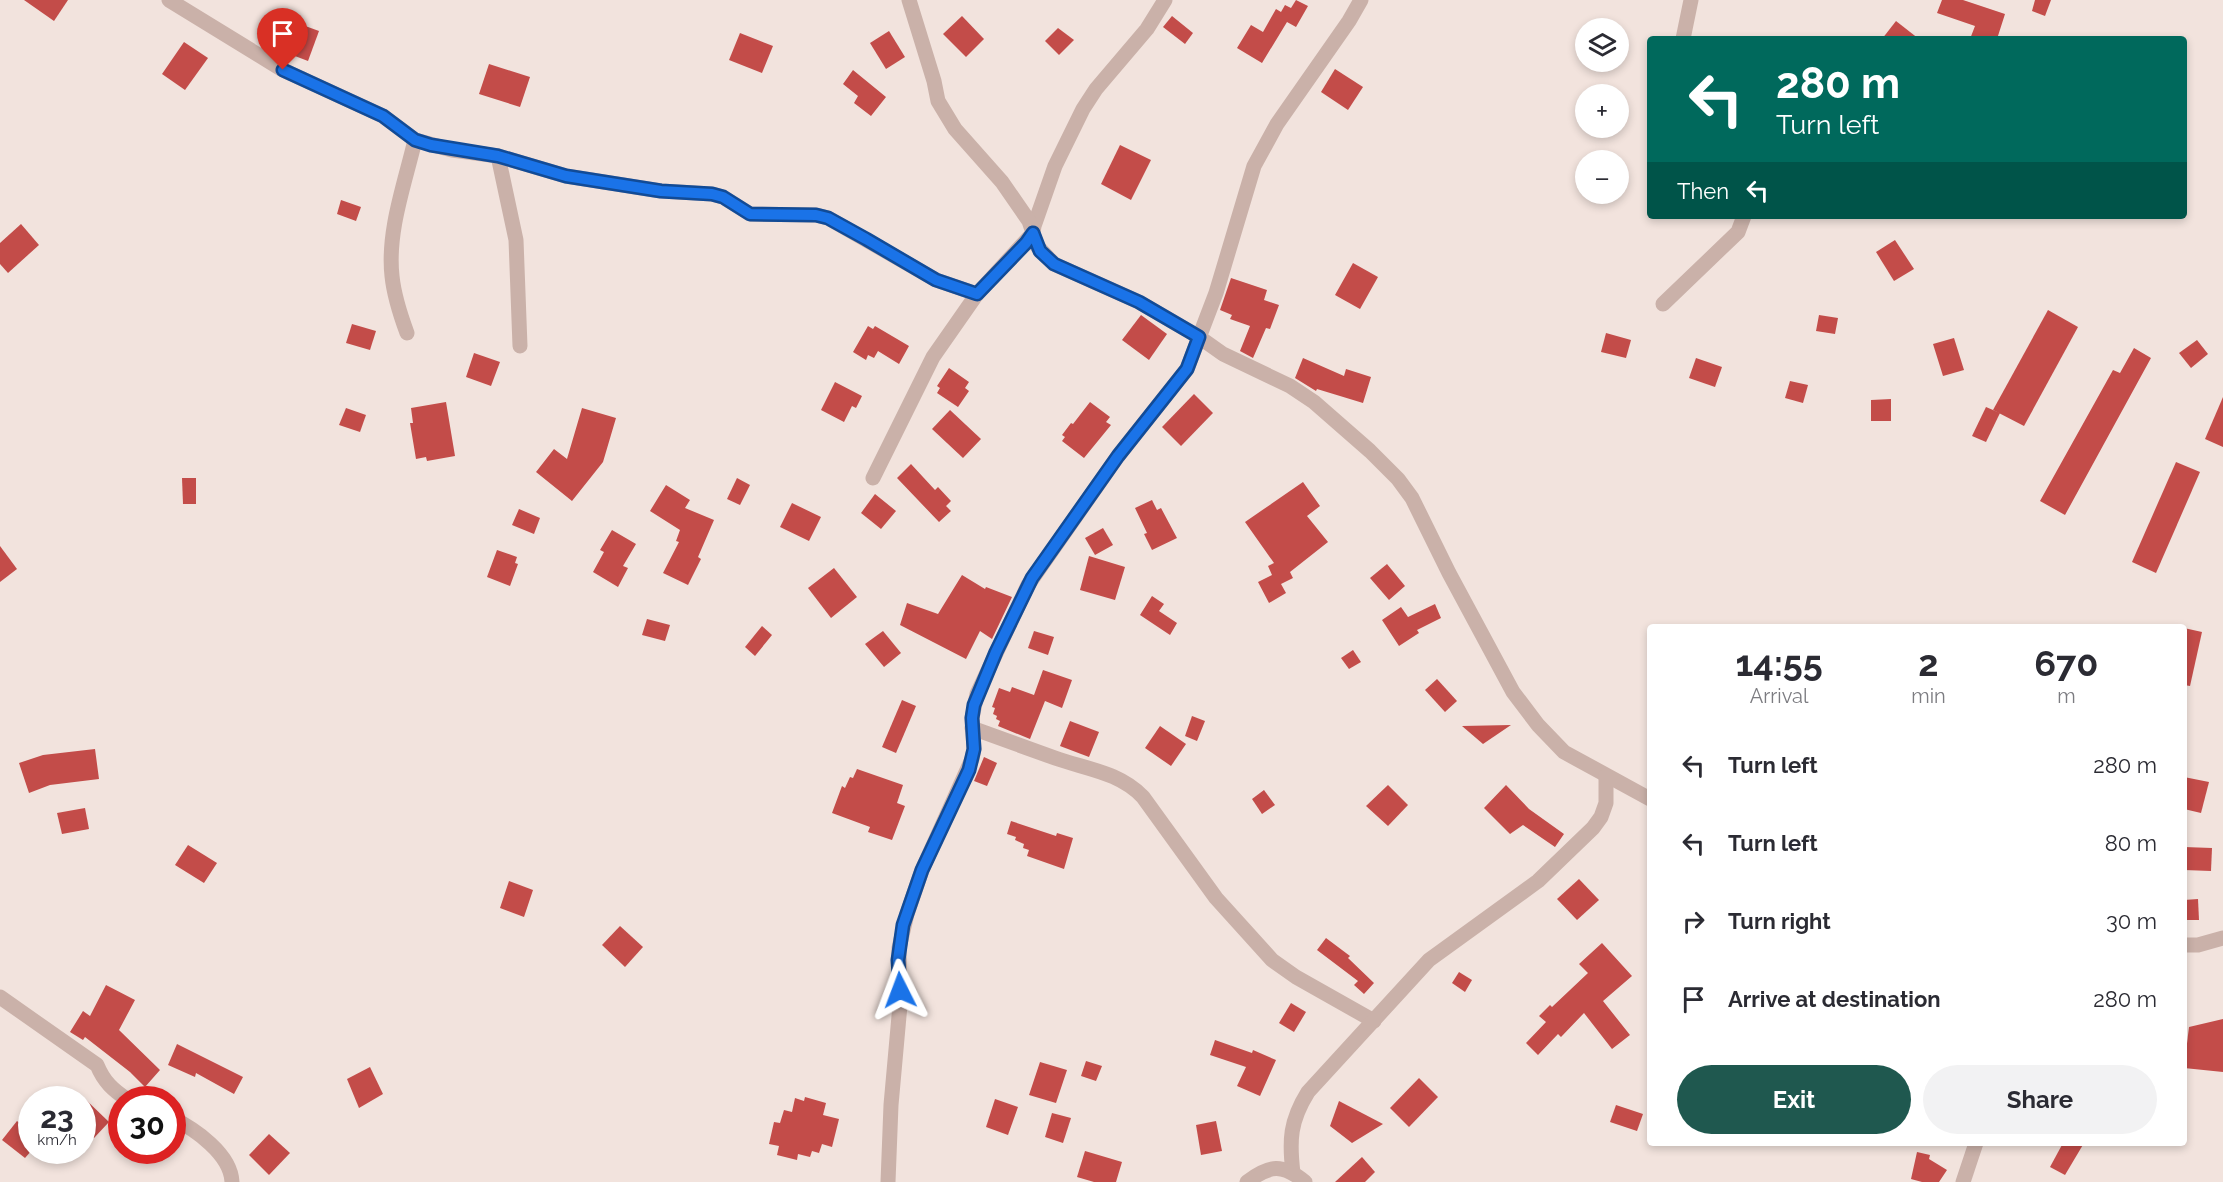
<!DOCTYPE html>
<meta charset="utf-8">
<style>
:root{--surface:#fff;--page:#f2f2f3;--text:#2b2b33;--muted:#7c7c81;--accent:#1f584f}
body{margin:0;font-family:Raleway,sans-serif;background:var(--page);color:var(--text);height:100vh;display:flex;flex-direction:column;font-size:22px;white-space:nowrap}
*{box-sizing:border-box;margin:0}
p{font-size:20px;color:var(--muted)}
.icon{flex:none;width:33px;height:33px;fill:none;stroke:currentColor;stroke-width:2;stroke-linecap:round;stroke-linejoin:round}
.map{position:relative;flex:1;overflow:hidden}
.panel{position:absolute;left:1647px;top:624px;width:540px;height:522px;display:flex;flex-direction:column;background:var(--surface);border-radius:6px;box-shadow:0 3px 9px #0003}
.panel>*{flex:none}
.banner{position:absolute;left:1647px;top:36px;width:540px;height:183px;border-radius:6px;box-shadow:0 3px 9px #0003;background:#00695c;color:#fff;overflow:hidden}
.tools{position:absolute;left:1575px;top:18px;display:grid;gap:12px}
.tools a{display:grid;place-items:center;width:54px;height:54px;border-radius:50%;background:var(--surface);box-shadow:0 3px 9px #0003;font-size:30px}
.speed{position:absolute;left:18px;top:1086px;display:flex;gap:12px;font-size:30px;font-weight:700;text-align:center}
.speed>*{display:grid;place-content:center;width:78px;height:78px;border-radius:50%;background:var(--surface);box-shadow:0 3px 9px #0003;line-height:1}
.speed small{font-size:15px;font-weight:400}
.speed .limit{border:9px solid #d22;background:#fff;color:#111}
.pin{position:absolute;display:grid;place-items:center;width:51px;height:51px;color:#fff;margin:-62px -26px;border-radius:50% 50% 50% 0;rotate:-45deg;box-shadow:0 0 6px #0007}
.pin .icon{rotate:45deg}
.me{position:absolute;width:66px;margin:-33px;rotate:357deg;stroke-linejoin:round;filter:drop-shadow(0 0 4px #0008)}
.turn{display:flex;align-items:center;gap:21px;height:126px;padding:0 30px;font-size:27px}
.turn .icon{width:78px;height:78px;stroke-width:2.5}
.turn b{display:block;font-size:42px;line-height:51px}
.then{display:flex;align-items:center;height:57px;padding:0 30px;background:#0003;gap:12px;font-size:22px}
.eta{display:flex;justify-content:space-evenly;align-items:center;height:102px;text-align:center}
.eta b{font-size:36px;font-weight:700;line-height:42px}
.primary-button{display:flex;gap:12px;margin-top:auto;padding:12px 30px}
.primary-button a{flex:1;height:69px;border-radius:36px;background:var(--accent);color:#fff;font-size:24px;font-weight:700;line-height:69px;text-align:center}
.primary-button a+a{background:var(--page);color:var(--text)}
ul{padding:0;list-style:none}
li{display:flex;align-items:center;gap:18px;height:78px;padding:0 30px}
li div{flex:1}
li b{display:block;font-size:22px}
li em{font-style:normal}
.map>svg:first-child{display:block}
</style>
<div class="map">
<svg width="2223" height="1182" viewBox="0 0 2223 1182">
<rect width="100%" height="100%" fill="#f2e3dd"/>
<g fill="#c34c49">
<path d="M24 0H68L54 21Z"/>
<path d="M1296 0 1308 6 1296 27 1287 22 1262 63 1237 48 1251 25 1263 32 1276 9 1281 12 1285 5 1291 8Z"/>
<path d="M1942 0H1963L2005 14 1997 39H1970L1975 26 1937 13Z"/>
<path d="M2035 0H2051L2045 16 2032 11Z"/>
<path d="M962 16 984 39 966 57 943 34Z"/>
<path d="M1172 16 1193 33 1185 44 1163 27Z"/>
<path d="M1896 21 1919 39H1882Z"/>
<path d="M297 23 319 31 308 61 287 53Z"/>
<path d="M1058 28 1074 40 1059 55 1045 41Z"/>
<path d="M889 31 905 57 886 69 870 43Z"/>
<path d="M740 33 773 46 762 73 729 60Z"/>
<path d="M184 42 208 58 185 90 162 74Z"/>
<path d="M489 64 530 77 520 107 479 94Z"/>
<path d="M1335 69 1363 87 1348 110 1321 92Z"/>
<path d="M853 70 886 97 871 116 854 103 858 96 843 84Z"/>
<path d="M1120 145 1151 160 1131 200 1101 184Z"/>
<path d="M341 200 361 207 356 221 337 214Z"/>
<path d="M21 224 39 245 8 273 0 264V243Z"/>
<path d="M1895 240 1914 269 1894 281 1876 252Z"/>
<path d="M1353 263 1378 277 1360 309 1335 295Z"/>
<path d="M1231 278 1267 290 1264 300 1279 305 1270 329 1266 328 1253 358 1240 351 1250 326 1230 319 1232 315 1220 310Z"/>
<path d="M2048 310 2078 327 2024 426 1993 410Z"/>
<path d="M1141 315 1167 334 1149 360 1122 340Z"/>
<path d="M1819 315 1838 318 1835 334 1816 331Z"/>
<path d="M352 324 376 331 370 350 346 343Z"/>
<path d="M868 326 873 329 875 326 909 346 899 364 878 351 874 358 868 355 866 360 853 352Z"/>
<path d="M1606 333 1631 340 1626 358 1601 352Z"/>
<path d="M1954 338 1964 370 1943 376 1933 344Z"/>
<path d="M2197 340 2208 354 2191 368 2179 353Z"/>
<path d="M2134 348 2151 358 2065 515 2040 501 2113 370 2120 373Z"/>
<path d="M474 353 500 362 491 386 466 377Z"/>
<path d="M1303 358 1344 376 1346 369 1371 377 1363 403 1317 389 1316 391 1295 378Z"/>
<path d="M1696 358 1722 367 1715 387 1689 378Z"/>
<path d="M949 368 969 382 965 388 969 391 958 407 937 393 940 388 937 386Z"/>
<path d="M1790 381 1808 385 1803 403 1785 398Z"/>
<path d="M835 382 862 396 856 408 852 406 844 422 821 410Z"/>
<path d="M1194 394 1213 413 1181 446 1162 427Z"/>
<path d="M2223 397V447L2205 439Z"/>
<path d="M1891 399V421H1871V400Z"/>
<path d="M446 402 455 456 427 461 426 457 416 459 410 423H413L411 408Z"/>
<path d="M1090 402 1110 417 1106 422 1111 425 1084 458 1062 441 1065 437 1062 435 1071 423 1073 424Z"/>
<path d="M1986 407 2000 413 1986 442 1972 436Z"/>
<path d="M346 408 366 415 360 432 339 425Z"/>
<path d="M582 408 616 418 603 462 572 501 536 472 554 449 567 459Z"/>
<path d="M950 410 981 439 963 458 932 429Z"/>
<path d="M2176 462 2200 472 2156 573 2132 562Z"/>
<path d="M911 464 935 490 938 487 951 501 946 506 951 511 939 522 897 478Z"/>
<path d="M182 478H196V504H183Z"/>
<path d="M737 478 750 485 740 505 727 499Z"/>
<path d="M1303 482 1320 506 1307 516 1328 542 1290 572 1293 578 1281 584 1286 593 1269 603 1258 582 1272 575 1268 566 1274 563 1245 522Z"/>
<path d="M666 485 690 500 685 508 714 520 698 557 701 559 688 585 663 573 679 542 676 541 680 530 650 511Z"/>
<path d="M875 494 896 511 881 529 861 513Z"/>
<path d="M1152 500 1157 510 1161 508 1177 538 1152 550 1144 534 1147 533 1135 508Z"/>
<path d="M792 503 821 517 809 541 780 527Z"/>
<path d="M519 509 540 518 534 534 512 525Z"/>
<path d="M1103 528 1113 545 1095 555 1085 538Z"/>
<path d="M612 530 636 544 623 566 628 568 618 587 593 572 604 552 600 550Z"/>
<path d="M0 546 17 569 0 582Z"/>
<path d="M497 550 517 557 515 563 518 564 510 586 487 577Z"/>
<path d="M1089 556 1125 567 1115 600 1080 590Z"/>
<path d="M1387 564 1405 586 1389 600 1370 578Z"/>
<path d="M834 568 857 597 831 618 808 588Z"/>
<path d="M962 575 985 589 986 587 1012 597 992 639 980 631 966 659 900 625 907 603 938 614Z"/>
<path d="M1152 596 1164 604 1159 611 1177 623 1170 635 1140 615Z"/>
<path d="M1435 604 1441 618 1417 630 1419 633 1399 646 1382 620 1401 607 1408 617Z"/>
<path d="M647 619 670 625 665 641 642 635Z"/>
<path d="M762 626 772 635 755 656 745 647Z"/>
<path d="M2184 628 2202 632 2190 686 2184 685Z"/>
<path d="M883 631 901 653 884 667 865 644Z"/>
<path d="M1034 631 1054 637 1048 655 1028 648Z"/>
<path d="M1353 650 1361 662 1349 669 1341 658Z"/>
<path d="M1043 670 1072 680 1062 708 1045 701 1030 739 998 726 1000 721 996 719 997 716 993 714 995 708 992 707 999 688 1010 692 1012 687 1034 695Z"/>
<path d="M1437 679 1457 701 1445 712 1425 690Z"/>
<path d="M902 700 916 706 896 753 882 747Z"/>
<path d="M1192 716 1205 721 1197 741 1185 736Z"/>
<path d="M1070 721 1099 732 1089 757 1060 746Z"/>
<path d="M1511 725 1483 744 1462 726Z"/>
<path d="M1160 726 1186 744 1171 766 1145 748Z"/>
<path d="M95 749 99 779 50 785 29 793 19 763 43 755Z"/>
<path d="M984 757 997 763 987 786 974 781Z"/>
<path d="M857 769 903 785 897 803 905 806 892 840 868 832 870 827 832 813 842 786 845 788 850 777 853 778Z"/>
<path d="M2184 777 2209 782 2201 813 2184 809Z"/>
<path d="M1388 785 1408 805 1388 826 1366 806Z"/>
<path d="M1506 785 1529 809 1564 834 1555 847 1523 825 1510 834 1484 808Z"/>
<path d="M1264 790 1275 805 1262 814 1252 799Z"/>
<path d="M85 808 89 829 62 834 57 813Z"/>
<path d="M1011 821 1056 836 1057 833 1073 838 1064 869 1027 856 1029 850 1023 848 1024 844 1015 840 1016 837 1007 834Z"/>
<path d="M188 845 217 863 204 883 175 865Z"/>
<path d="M2184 847 2212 848 2211 871 2184 870Z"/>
<path d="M1579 879 1599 900 1577 920 1557 899Z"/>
<path d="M509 881 533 890 524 917 500 908Z"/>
<path d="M2198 899 2199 920H2184V900Z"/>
<path d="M620 926 643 947 625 967 602 945Z"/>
<path d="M1326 938 1350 956 1348 958 1374 983 1364 994 1354 985 1358 981 1317 950Z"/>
<path d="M1602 943 1632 976 1603 1001 1630 1035 1612 1049 1584 1013 1561 1037 1558 1034 1538 1055 1526 1043 1546 1022 1539 1016 1550 1005 1552 1007 1588 973 1579 964Z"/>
<path d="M1459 972 1472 980 1465 992 1452 983Z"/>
<path d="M106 985 135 1000 119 1030 160 1070 145 1087 130 1072 85 1037 83 1040 70 1032 83 1011 90 1016Z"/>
<path d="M1291 1003 1306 1012 1294 1032 1279 1023Z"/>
<path d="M2223 1019V1072L2184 1068 2189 1027Z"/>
<path d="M1215 1040 1252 1053 1253 1050 1276 1060 1260 1096 1237 1086 1246 1067 1210 1055Z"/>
<path d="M177 1044 243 1077 234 1094 196 1073 195 1077 168 1065Z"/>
<path d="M1086 1061 1102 1066 1096 1081 1081 1076Z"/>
<path d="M1040 1062 1067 1070 1056 1103 1029 1095Z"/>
<path d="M370 1067 383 1094 359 1108 347 1079Z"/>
<path d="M1419 1078 1438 1097 1409 1127 1390 1108Z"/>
<path d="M82 1096 109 1122 94 1138 82 1127Z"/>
<path d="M805 1097 826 1103 823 1115 839 1119 832 1147 822 1144 819 1153 812 1151 810 1157 798 1154 797 1160 777 1155 779 1146 769 1144 774 1122 780 1123 784 1110 792 1112 795 1098 804 1101Z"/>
<path d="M995 1099 1018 1107 1008 1135 986 1127Z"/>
<path d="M1339 1101 1383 1124 1352 1143 1330 1126Z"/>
<path d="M1616 1105 1643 1114 1637 1131 1610 1122Z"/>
<path d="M1052 1113 1071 1118 1063 1143 1045 1137Z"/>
<path d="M17 1121 32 1133V1150L25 1158 2 1140Z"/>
<path d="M1216 1121 1222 1151 1201 1155 1196 1125Z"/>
<path d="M269 1134 290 1153 269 1175 249 1155Z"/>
<path d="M2063 1143H2084L2065 1175 2050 1167Z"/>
<path d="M1085 1151 1122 1162 1116 1182H1094L1077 1177Z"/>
<path d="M1917 1152 1930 1155 1929 1159 1947 1170 1939 1182H1922L1911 1179Z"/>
<path d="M1362 1157 1375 1172 1365 1182H1335Z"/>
</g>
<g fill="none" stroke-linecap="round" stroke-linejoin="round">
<g stroke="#cab1a9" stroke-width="15">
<path d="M169 0 283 70 383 116 415 140 452 150 498 156 566 176 661 191 712 194 723 197 750 214 816 215 828 218 936 280 977 294"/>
<path d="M1165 0 1147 29 1096 89 1083 109 1055 166 1034 226 1033 233 1037 246 1054 264 1139 302 1199 337 1223 354 1290 386 1314 402 1370 451 1398 479 1412 498 1449 573 1513 692 1538 725 1564 752 1650 799"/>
<path d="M1683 39 1691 0"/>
<path d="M498 156 516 240 520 346"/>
<path d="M1663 304 1738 232 1744 216"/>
<path d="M407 333C400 314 394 296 392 276 387 231 405 183 415 140"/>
<path d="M873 478 933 357 977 294 1033 233 1029 221 1002 182 955 129 938 101 934 81 909 0"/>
<path d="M972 728C1000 738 1027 748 1055 758 1086 769 1119 772 1143 797L1216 898 1272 960 1296 977 1374 1021"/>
<path d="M2184 945H2198L2223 938"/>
<path d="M0 997 97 1065C104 1082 113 1090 128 1100"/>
<path d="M172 1118C195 1129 231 1154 232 1182"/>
<path d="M1293 1173C1289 1140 1290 1121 1308 1092L1429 960 1538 881 1593 828 1601 817 1606 803V776"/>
<path d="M888 1182 891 1105 900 1005 899 948 907 914 922 870 972 759 974 749 972 718 977 694 1028 585 1118 456 1187 369 1216 293 1254 166 1277 124 1349 21 1361 0"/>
<path d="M1247 1182C1270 1165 1282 1163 1305 1182"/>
<path d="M1963 1182 1976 1143"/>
</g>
</g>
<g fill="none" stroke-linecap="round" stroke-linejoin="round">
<defs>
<path id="route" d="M283 70 383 116 415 140 431 145 498 156 566 176 661 191 712 194 723 197 750 214 816 215 828 218 866 239 936 280 977 294 1026 243 1033 233 1040 251 1054 264 1139 302 1199 337 1187 369 1118 456 1032 578 996 652 974 705 972 718 974 749 969 770 922 870 903 925 898 960 900 990"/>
</defs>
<use href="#route" stroke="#114b97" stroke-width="15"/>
<use href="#route" stroke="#1a73e8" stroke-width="10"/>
</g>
</svg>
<div class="tools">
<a><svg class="icon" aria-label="layers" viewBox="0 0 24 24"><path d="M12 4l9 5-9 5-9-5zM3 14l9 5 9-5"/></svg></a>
<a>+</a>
<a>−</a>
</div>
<div class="speed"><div>23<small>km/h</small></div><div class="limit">30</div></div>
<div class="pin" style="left:283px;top:70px;background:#d93025"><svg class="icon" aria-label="arrive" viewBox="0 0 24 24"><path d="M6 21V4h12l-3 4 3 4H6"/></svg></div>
<svg class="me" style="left:900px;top:990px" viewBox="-20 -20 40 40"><path d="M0-17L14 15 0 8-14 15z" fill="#1a73e8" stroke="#fff" stroke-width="4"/></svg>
<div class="banner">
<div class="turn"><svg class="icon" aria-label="left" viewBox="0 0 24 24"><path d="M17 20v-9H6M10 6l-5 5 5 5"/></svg><div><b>280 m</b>Turn left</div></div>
<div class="then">Then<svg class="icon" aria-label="left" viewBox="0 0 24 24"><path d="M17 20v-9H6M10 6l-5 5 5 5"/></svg></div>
</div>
<section class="panel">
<div class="eta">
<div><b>14:55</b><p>Arrival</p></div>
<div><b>2</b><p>min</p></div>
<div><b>670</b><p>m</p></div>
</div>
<ul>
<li><svg class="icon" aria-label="left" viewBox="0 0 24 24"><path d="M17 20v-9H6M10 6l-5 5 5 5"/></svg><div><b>Turn left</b></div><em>280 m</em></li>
<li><svg class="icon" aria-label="left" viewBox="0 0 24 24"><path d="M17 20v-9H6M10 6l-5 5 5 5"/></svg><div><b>Turn left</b></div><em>80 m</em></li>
<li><svg class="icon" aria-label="right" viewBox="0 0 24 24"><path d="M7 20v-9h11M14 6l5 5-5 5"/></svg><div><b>Turn right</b></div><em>30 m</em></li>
<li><svg class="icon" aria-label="arrive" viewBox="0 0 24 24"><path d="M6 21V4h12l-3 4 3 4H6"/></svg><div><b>Arrive at destination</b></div><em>280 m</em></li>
</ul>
<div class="primary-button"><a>Exit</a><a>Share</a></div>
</section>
</div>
